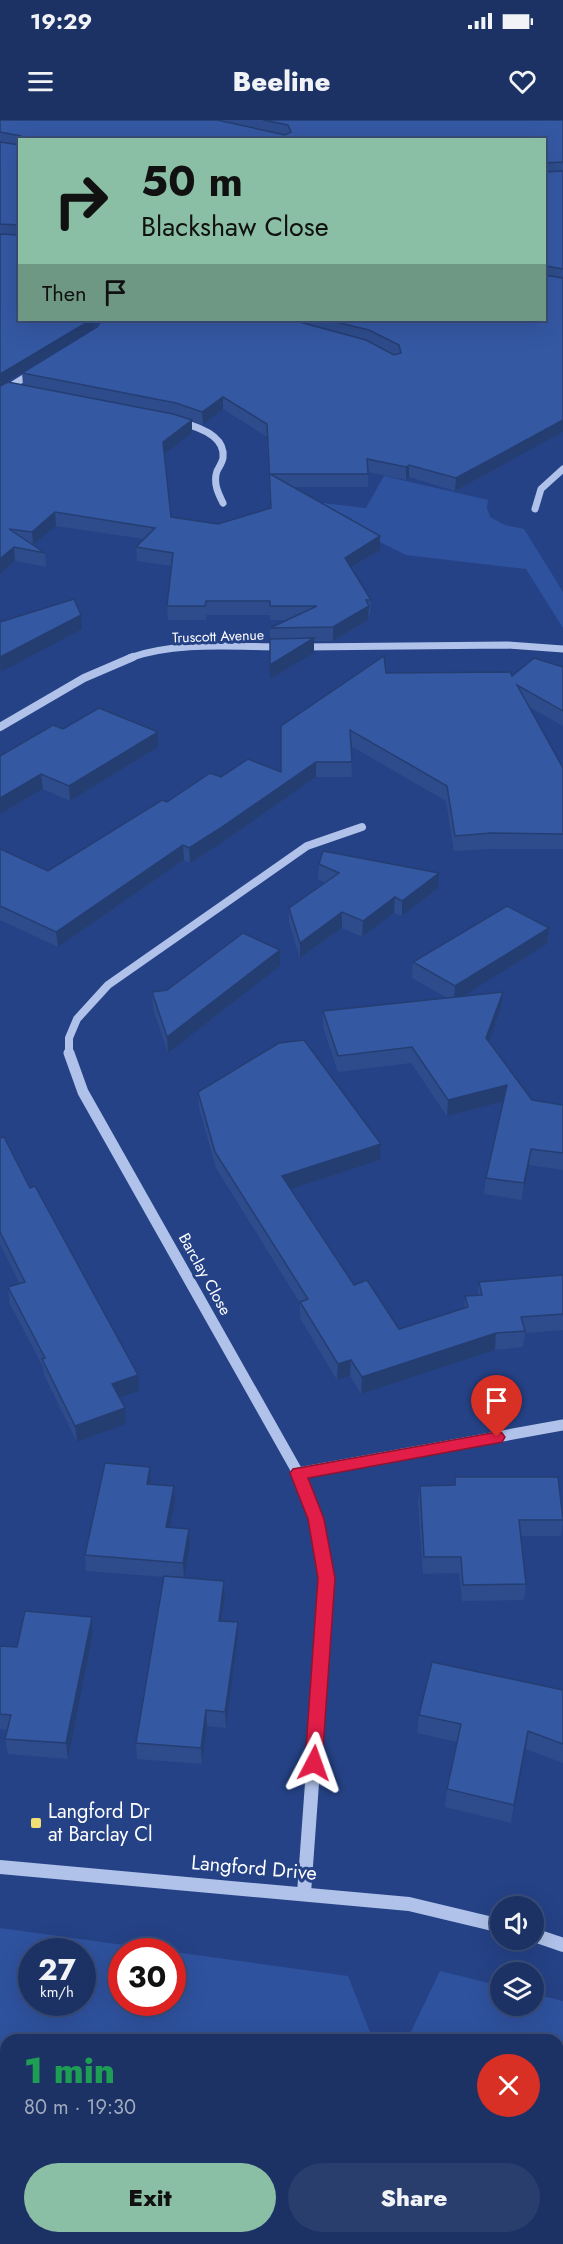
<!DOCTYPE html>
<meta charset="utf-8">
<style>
:root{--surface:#1c3264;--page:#293e6d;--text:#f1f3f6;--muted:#a0aabf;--line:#3a4d78;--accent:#8abfa5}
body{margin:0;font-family:Jost,sans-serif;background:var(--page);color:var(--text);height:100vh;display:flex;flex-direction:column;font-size:22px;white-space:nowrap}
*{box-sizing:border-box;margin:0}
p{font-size:20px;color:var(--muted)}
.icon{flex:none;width:33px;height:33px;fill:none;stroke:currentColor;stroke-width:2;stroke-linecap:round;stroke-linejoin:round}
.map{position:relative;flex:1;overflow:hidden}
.side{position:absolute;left:0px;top:1914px;width:564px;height:210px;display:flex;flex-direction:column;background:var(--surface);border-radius:18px 18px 0 0;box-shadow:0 6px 24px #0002,0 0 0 2px var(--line)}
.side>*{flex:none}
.top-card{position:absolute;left:18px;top:18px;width:528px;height:183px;border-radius:0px;box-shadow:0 6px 24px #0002,0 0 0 2px var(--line);background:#8abfa5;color:#111;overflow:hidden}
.tools{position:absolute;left:490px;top:1776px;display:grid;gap:12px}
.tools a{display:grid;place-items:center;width:54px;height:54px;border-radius:50%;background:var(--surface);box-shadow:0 6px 24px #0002,0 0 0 2px var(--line);font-size:30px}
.speed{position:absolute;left:18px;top:1818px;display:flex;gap:12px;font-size:30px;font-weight:700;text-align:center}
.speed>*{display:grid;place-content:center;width:78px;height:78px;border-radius:50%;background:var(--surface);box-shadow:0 6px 24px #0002,0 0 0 2px var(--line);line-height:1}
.speed small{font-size:15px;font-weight:400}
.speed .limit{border:9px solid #d22;background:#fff;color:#111}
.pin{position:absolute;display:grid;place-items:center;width:51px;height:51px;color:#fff;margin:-62px -26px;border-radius:50% 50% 50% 0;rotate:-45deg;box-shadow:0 0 6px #0007}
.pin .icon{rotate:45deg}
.me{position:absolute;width:66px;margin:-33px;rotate:4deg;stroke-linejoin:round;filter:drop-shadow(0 0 4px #0008)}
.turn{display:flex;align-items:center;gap:21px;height:126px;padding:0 24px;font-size:27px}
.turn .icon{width:78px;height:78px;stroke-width:2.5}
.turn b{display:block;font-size:42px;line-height:51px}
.then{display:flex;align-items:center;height:57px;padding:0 24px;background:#0003;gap:12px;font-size:22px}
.round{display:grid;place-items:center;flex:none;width:63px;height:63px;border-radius:32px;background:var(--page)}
.head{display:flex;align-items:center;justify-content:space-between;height:102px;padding:0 24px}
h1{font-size:36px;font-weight:800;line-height:45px;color:#1e9e55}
.primary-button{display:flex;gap:12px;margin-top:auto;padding:12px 24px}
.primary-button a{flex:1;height:69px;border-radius:36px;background:var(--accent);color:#111;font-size:24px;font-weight:800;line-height:69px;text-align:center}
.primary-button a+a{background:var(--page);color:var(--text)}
.status{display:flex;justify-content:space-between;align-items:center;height:42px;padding:0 30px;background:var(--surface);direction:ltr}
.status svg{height:16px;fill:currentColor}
header{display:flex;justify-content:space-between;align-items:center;height:78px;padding:0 24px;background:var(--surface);font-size:27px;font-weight:800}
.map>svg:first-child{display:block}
</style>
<div class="status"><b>19:29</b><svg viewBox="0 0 49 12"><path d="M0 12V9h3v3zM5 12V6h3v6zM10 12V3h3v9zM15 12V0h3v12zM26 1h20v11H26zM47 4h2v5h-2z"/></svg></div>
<header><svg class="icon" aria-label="menu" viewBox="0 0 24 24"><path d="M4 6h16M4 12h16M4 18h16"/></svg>Beeline<svg class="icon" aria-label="heart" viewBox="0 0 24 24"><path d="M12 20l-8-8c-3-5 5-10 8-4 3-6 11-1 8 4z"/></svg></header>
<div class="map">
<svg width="563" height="2124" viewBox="0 0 563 2124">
<rect width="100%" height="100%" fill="#254286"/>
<g fill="#2f529e" fill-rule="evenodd">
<path d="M384 356 488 380 487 388 490 397 505 405 524 409 563 472V508L526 449 406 435 310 387 270 384V377L366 388Z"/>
<path d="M0 1808 348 1856 373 1920H86L57 1914 51 1920H6V1962L0 1967ZM32 1832H82V1882H32ZM122 1832H172V1882H122Z"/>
<path d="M440 1851 501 1866V1886H534V1874L563 1881V2124H71L78 2118H558V1920H407Z"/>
</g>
<path fill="#1a3067" stroke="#a4bbe9" stroke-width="1.5" d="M6 2074V2118H78L71 2124H0V2084Z"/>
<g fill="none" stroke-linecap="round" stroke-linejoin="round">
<g stroke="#b0c2e9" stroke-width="7">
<path d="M0 273 35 251"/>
<path d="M179 302C196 306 226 315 223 338 222 343 219 347 217 351 213 363 218 373 223 383"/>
<path d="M535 389 541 369 563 349"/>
<path d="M302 527 508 525 563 529"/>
<path d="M129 538C178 521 233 527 284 527"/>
</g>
<g stroke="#b0c2e9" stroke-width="8">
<path d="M0 607 84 558 133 537"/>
<path d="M69 935V918L77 899 108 865 307 726 362 707"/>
</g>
<g stroke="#b0c2e9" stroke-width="11">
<path d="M69 933 83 972 298 1353 316 1399 326 1451"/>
<path d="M298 1353 563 1305"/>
</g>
<g stroke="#b0c2e9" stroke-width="14">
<path d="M0 1747 409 1784 501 1806"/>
<path d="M304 1773 327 1458 325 1450"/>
<path d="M534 1815 563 1825"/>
</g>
</g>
<g fill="#2e4c8c" fill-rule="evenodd">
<path d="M0 0H563V312L455 371 409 357 406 360 368 352V367H293L380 430 351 448 371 480 370 494H369L368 500 333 521H314V533L270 559V508L287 500H270V495H206V500H168L167 486 171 446 137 441 136 427 144 419 56 406 33 425 45 433 46 447 15 441 0 454ZM20 20H544V200H102L97 207 92 210 95 205 20 200ZM37 244 22 253 23 265 6 263ZM223 289 267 317 270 388 218 404 171 397 164 334 192 313V301L203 305Z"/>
<path d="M563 547V606L529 587 563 648V729H489L454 731 446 681 351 626 352 657H316L220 724 190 743 184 740 58 827 0 800V729L48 751 167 682 221 657 281 652 386 553 512 556Z"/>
<path d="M63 609 158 612V627L70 681 43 669 0 694V636Z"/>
<path d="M319 744 438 768 402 796 394 793 362 817 342 808 300 838 289 803V788L326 763 318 759Z"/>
<path d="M549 808 547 824 463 876 503 872 501 887 489 922 532 980 563 985V1050L529 1045 522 1080 484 1074 486 1058 503 982 447 996 411 943 338 952 323 907V891L447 878 412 858 413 842Z"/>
<path d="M280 846 168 933 153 888 152 872 167 870Z"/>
<path d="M198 972 380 1040 291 1069 354 1165 399 1209 464 1189 465 1176 478 1175 479 1162 563 1155V1210L525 1213 523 1227 495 1230 361 1274 350 1256 337 1260 300 1198V1183L216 1048 199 988Z"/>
<path d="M0 1018 30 1068 139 1271 119 1278 125 1288 126 1304 77 1322 44 1255 43 1247 10 1184 8 1167 20 1164 0 1124Z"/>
<path d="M455 1357 563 1400 561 1416H521L526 1464 524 1480 462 1481 459 1453 423 1454 418 1382 420 1366 454 1365Z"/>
<path d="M151 1363V1364L175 1382 170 1407 189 1409 190 1425 184 1458 224 1461 225 1477 221 1501 238 1518 226 1608 207 1606 202 1644 137 1639 136 1623 164 1457 86 1451 85 1435Z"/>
<path d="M92 1497 93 1513 68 1639 8 1634 5 1619 7 1610 0 1609V1526L17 1527Z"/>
<path d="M563 1570V1643L526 1629 511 1703 445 1687 447 1669 457 1622 417 1613 419 1595Z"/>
</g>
<g fill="#253e72">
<path d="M91 200H94L95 205 91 212 0 266V254Z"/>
<path d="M223 277V289L203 305 202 292Z"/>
<path d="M192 300V313L163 335V322Z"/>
<path d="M563 300V312L455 371 456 358Z"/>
<path d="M409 345V357L406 360V347Z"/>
<path d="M55 392 56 406 33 425 32 412Z"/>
<path d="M380 416V430L345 451V438Z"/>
<path d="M14 427 15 441 0 454V439Z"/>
<path d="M369 486 368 500 333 521V507Z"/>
<path d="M81 495 82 509 1 552 0 537Z"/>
<path d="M314 518V533L270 559V545Z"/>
<path d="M158 612V627L70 681 69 666Z"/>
<path d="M316 642V657L220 724 190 743 189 728Z"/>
<path d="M41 654 43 669 0 694V678Z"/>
<path d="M183 725 184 740 58 827 56 812Z"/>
<path d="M439 753 438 768 402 796V781Z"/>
<path d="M395 777 394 793 362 817 363 801Z"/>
<path d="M342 792V808L300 838V823Z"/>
<path d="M549 808 547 824 454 882 455 866Z"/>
<path d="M280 830V846L168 933 167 917Z"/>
<path d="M503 872 501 887 485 934 486 918Z"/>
<path d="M507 965 506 981 447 996 448 980Z"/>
<path d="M381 1024 380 1040 282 1072V1056Z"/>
<path d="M531 1029 529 1045 522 1080 524 1063Z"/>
<path d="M496 1213 495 1230 361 1274 362 1257Z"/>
<path d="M351 1240 350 1256 337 1260 338 1244Z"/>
<path d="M138 1255 139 1271 113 1280 112 1264Z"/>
<path d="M125 1288 126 1304 77 1322 75 1306Z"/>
<path d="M150 1347 151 1363 148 1380 147 1364Z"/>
<path d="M174 1366 175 1382 167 1423 166 1407Z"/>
<path d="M189 1409 190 1425 184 1459 183 1443Z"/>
<path d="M224 1461 225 1477 219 1517V1501Z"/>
<path d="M92 1497 93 1513 68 1639 66 1623Z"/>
<path d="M238 1502V1518L226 1608 225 1592Z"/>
<path d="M206 1590 207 1606 202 1644 201 1628Z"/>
<path d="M528 1611 526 1629 511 1703 514 1685Z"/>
</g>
<g fill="#3558a3" stroke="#253e72" stroke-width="1.5">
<path d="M0 0H217L285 15 291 12 288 5 263 0H563V42L544 43V20H23L21 16 0 12Z"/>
<path d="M0 22 20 25V105L0 104Z"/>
<path d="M563 51V149L546 146 544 147V52Z"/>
<path d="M0 114 20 115V200H91L0 254Z"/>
<path d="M544 155 563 158V300L456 358 409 345 406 347 367 339 368 354H270L380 416 345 438 371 480H366L369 486 333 507 270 508 317 486H270V481H206L205 486H167L173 433 136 427 155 408 55 392 32 412 9 409 45 433 14 427 0 439V266L8 262 173 294 192 300 163 322 171 397 218 404 271 388 267 304 223 277 202 292 176 283 22 253 97 207 102 200H292L366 220 394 235 401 233 399 225 369 210 328 200H544Z"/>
<path d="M74 479 81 495 0 537V502Z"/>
<path d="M314 518 270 545V519Z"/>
<path d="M384 536 386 553 510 552 512 556 534 538 563 547V591L517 565 563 648V714L491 713 455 716 447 666 350 610 352 642H316L219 709 189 728 183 725 56 812 0 786V729L48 751 162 680 167 682 210 653 221 657 248 639 281 652V606Z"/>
<path d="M99 588 158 612 69 666 41 654 0 678V636L53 605 63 609Z"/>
<path d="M323 731 439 753 402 781 395 777 363 801 342 792 300 823 289 788 339 753 319 744Z"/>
<path d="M507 786 549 808 455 866 413 842Z"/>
<path d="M243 813 280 830 167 917 152 872 167 870Z"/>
<path d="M503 872 486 918 532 980 563 985V1033L531 1029 524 1063 486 1058 507 965 448 980 412 927 338 936 323 891Z"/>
<path d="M304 920 381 1024 282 1056 354 1165 367 1160 399 1209 468 1187 465 1176 482 1175 479 1162 563 1155V1194L521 1197 525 1211 496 1213 362 1257 351 1240 338 1244 300 1182 308 1179 215 1032 198 972 279 923Z"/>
<path d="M4 1017 30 1068 35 1066 138 1255 112 1264 125 1288 75 1306 42 1239 45 1238 8 1167 25 1162 0 1112V1018Z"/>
<path d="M105 1343 150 1347 147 1364 174 1366 166 1407 189 1409 183 1443 85 1435Z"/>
<path d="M455 1357H558L563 1400H519L526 1464 463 1465 461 1437H424L420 1366 455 1365Z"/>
<path d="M164 1456 224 1461 219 1501 238 1502 225 1592 206 1590 201 1628 136 1623Z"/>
<path d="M25 1491 92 1497 66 1623 5 1619 11 1595 0 1594V1526L17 1527Z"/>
<path d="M432 1542 563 1570V1624L528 1611 514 1685 447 1669 461 1604 419 1595Z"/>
</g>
<path fill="#e11d48" stroke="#92132f" stroke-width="1.5" d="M497 1312 502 1313 505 1317 502 1322 497 1323 308 1358 324 1399 335 1458 322 1643 320 1648 314 1651 307 1648 305 1643 318 1458 308 1399 290 1353 293 1349Z"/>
<rect fill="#f2df74" stroke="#254286" stroke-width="2" x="30" y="1697" width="12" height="12" rx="3"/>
<g text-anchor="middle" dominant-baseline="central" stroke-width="6" stroke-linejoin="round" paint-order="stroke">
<g font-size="14" fill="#fff" stroke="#254286">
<text transform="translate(218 516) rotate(-2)">Truscott Avenue</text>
</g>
<g font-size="16" fill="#fff" stroke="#254286">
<text transform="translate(205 1154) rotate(61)">Barclay Close</text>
</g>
<g font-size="20" fill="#fff" stroke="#254286" text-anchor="start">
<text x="48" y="1691">Langford Dr<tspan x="48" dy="23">at Barclay Cl</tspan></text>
</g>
<g font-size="20" fill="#fff" stroke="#254286">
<text transform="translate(254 1748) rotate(5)">Langford Drive</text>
</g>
</g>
</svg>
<div class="tools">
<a><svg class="icon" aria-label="sound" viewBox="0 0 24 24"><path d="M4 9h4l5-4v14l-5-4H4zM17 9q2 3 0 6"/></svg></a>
<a><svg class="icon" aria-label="layers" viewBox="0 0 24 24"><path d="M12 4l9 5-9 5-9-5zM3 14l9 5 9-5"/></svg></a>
</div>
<div class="speed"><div>27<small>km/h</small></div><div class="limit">30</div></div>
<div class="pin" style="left:497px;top:1317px;background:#d93025"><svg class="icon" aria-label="arrive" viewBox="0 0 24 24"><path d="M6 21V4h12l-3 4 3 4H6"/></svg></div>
<svg class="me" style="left:314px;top:1643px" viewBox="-20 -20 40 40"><path d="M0-17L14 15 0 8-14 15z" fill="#e11d48" stroke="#fff" stroke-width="4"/></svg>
<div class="top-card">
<div class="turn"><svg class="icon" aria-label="right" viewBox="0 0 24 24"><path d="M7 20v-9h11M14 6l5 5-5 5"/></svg><div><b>50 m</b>Blackshaw Close</div></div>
<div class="then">Then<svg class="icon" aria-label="arrive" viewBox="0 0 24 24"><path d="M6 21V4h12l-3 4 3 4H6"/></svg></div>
</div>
<section class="side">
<div class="head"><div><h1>1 min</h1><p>80 m · 19:30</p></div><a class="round" style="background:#d93025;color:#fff"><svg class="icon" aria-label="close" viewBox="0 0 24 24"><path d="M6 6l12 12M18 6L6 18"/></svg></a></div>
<div class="primary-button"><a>Exit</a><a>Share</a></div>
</section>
</div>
